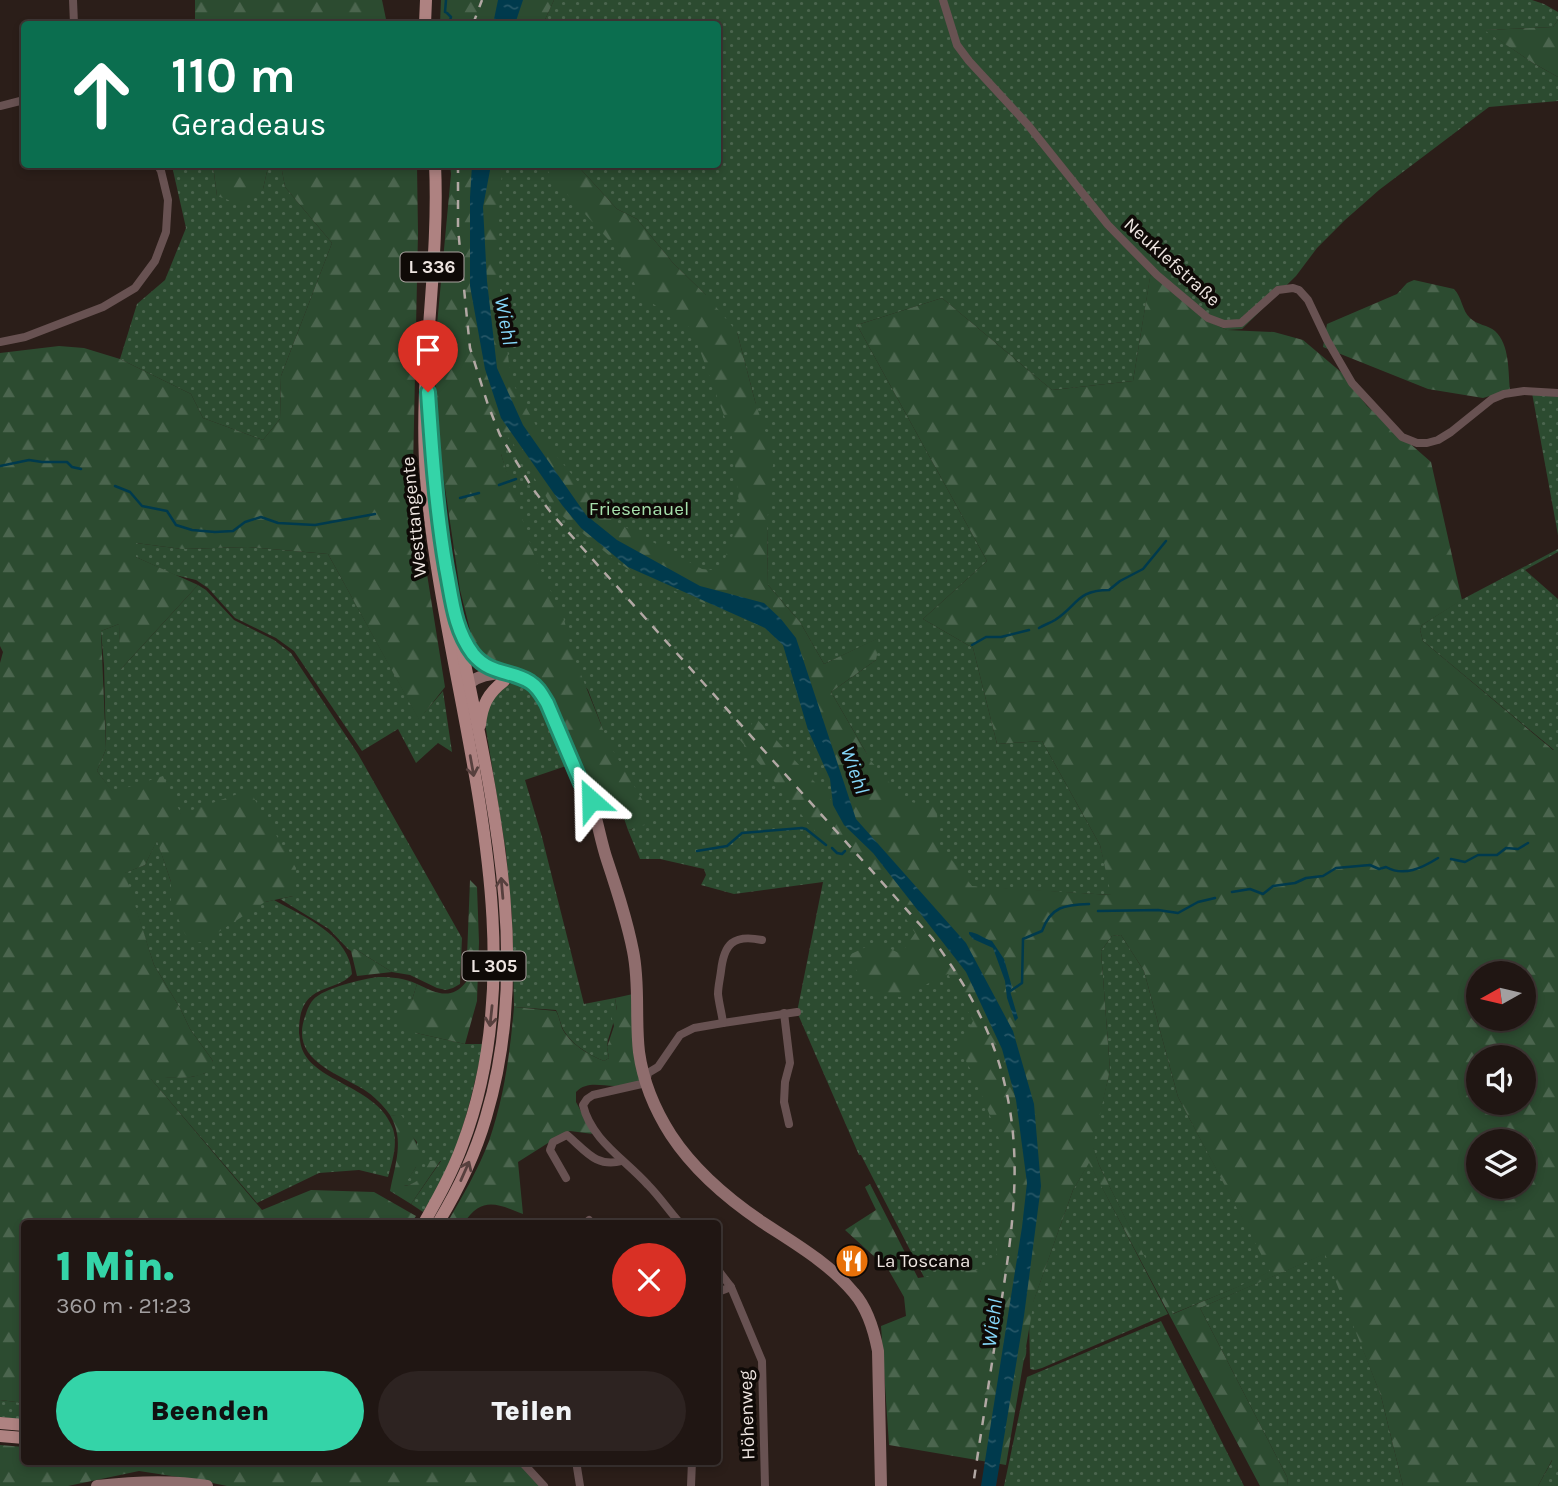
<!DOCTYPE html>
<html lang="de">
<meta charset="utf-8">
<style>
:root{--surface:#201613;--page:#2d2321;--text:#f1f3f6;--muted:#a29fa0;--line:#3d3533;--accent:#34d4a8}
body{margin:0;font-family:Karla,sans-serif;background:var(--page);color:var(--text);height:100vh;display:flex;flex-direction:column;font-size:26px;white-space:nowrap}
*{box-sizing:border-box;margin:0}
p{font-size:23px;color:var(--muted)}
.icon{flex:none;width:38px;height:38px;fill:none;stroke:currentColor;stroke-width:2;stroke-linecap:round;stroke-linejoin:round}
.map{position:relative;flex:1;overflow:hidden}
.drawer{position:absolute;left:21px;top:1220px;width:700px;height:245px;display:flex;flex-direction:column;background:var(--surface);border-radius:7px;box-shadow:0 4px 10px #0003,0 0 0 2px var(--line)}
.drawer>*{flex:none}
.top-card{position:absolute;left:21px;top:21px;width:700px;height:147px;border-radius:7px;box-shadow:0 4px 10px #0003,0 0 0 2px var(--line);background:#0b6e4f;color:#fff;overflow:hidden}
.needle{width:46px;rotate:262deg}
.fabs{position:absolute;left:1466px;top:961px;display:grid;gap:14px}
.fabs a{display:grid;place-items:center;width:70px;height:70px;border-radius:50%;background:var(--surface);box-shadow:0 4px 10px #0003,0 0 0 2px var(--line);font-size:35px}
.pin{position:absolute;display:grid;place-items:center;width:60px;height:60px;color:#fff;margin:-72px -30px;border-radius:50% 50% 50% 0;rotate:-45deg;box-shadow:0 0 7px #0007}
.pin .icon{rotate:45deg}
.me{position:absolute;width:77px;margin:-38px;rotate:335deg;stroke-linejoin:round;filter:drop-shadow(0 0 5px #0008)}
.turn{display:flex;align-items:center;gap:24px;height:147px;padding:0 35px;font-size:32px}
.turn .icon{width:91px;height:91px;stroke-width:2.5}
.turn b{display:block;font-size:49px;line-height:60px}
.round{display:grid;place-items:center;flex:none;width:74px;height:74px;border-radius:37px;background:var(--page)}
.overview{display:flex;align-items:center;justify-content:space-between;height:119px;padding:0 35px}
h1{font-size:42px;font-weight:800;line-height:52px;color:var(--accent)}
.action{display:flex;gap:14px;margin-top:auto;padding:14px 35px}
.action a{flex:1;height:80px;border-radius:42px;background:var(--accent);color:#111;font-size:28px;font-weight:800;line-height:80px;text-align:center}
.action a+a{background:var(--page);color:var(--text)}
.map>svg:first-child{display:block}
</style>
<div class="map">
<svg width="1558" height="1486" viewBox="0 0 1558 1486">
<defs>
<pattern id="green-dots" width="8" height="8" patternUnits="userSpaceOnUse" patternTransform="scale(1.75)"><rect width="8" height="8" fill="#2c4b30"/><path d="M2 2h.1M6 6h.1" fill="none" stroke="#4b654e" stroke-width="1.8" stroke-linecap="round"/></pattern>
<pattern id="forest-firs" width="22" height="20" patternUnits="userSpaceOnUse" patternTransform="scale(1.75)"><rect width="22" height="20" fill="#2c4b30"/><path d="M5 1l3.5 6h-7zM16 11l3.5 6h-7z" fill="#4b654e"/></pattern>
<pattern id="water-ripples" width="26" height="14" patternUnits="userSpaceOnUse" patternTransform="scale(1.75)"><rect width="26" height="14" fill="#003a4d"/><path d="M2 4q2-2 4 0t4 0M15 11q2-2 4 0t4 0" fill="none" stroke="#265666"/></pattern>
</defs>
<rect width="100%" height="100%" fill="#2b1e19"/>
<g fill="url(#green-dots)" fill-rule="evenodd">
<path d="M554 0H1532L1544 4 1558 12V20L1553 27 1485 30 1533 63 1558 77V101L1489 107 1379 190 1345 220 1317 248 1296 276 1242 329 1227 330 1207 321 1151 272 1133 381 1052 390 942 298 857 325 987 561 923 619 973 648 997 744 1042 741 1100 845 1112 895 973 887 1056 1214 1024 1335C1026 1345 1029 1355 1022 1363L934 1417 887 1414 926 1277H924L861 1155H859L797 1012 823 882 734 894 701 885 706 875 704 869 660 859H640L628 830 633 829 601 724 588 690 561 655 501 454 465 165H568L658 257 706 295 673 263 637 219 617 209 577 165 718 164V24H543ZM737 332 756 405 737 357ZM767 525 768 585 800 622 824 664 877 639 876 660 831 692 867 754 837 726 762 593Z"/>
<path d="M272 165H281L285 187 332 243 281 376 280 419 263 440 203 418 191 394 120 359 137 304 165 280 186 228 172 166H213L217 196 263 189 268 167Z"/>
<path d="M1532 393 1558 397V535Z"/>
<path d="M136 543 182 549 248 547 328 554 419 719 443 691 452 752 438 743 416 763 398 729 362 751 294 651 276 638 235 618 208 588 196 580 175 575 136 557Z"/>
<path d="M1558 549V552L1525 570 1558 599V750H1554L1423 641 1420 630 1422 625 1461 600Z"/>
<path d="M198 585 206 590 234 620 274 640 291 653 358 754 462 938 460 984 453 988 446 990 437 988 410 975 392 972 355 949H348L329 929 280 899 293 896 181 814 113 793 97 771 106 749 104 665 101 631 119 624 121 669Z"/>
<path d="M513 683C520 684 527 685 533 690 547 703 561 746 569 765L525 780 542 837 584 1004 615 998 617 1011 608 1040 607 1047 609 1058 604 1061C589 1055 569 1043 562 1027 560 1022 559 1016 556 1010L514 1007 512 917 506 852 484 717C488 704 499 688 513 683Z"/>
<path d="M157 840 171 882V902H265L274 900C304 917 350 935 352 974 341 988 317 986 306 1002 300 1010 299 1022 299 1033 300 1038 300 1044 302 1049 315 1083 378 1086 393 1129 398 1145 392 1162 388 1177L359 1170 319 1173 257 1203 150 1078 192 1077 205 1073 213 1061 190 1029 180 1008 154 965 124 873 145 865Z"/>
<path d="M1121 935 1144 971 1178 1097 1271 1271 1250 1282 1172 1314 1099 1165 1092 1145 1110 1070 1101 951 1112 936Z"/>
<path d="M378 977C392 977 405 978 417 984L412 1000H402L416 1033 465 1044H483C471 1102 457 1163 423 1212L411 1204 441 1161 430 1162C423 1176 420 1184 403 1186L416 1167 417 1142 410 1134 402 1117 390 1115C383 1105 374 1096 363 1089 334 1072 288 1058 306 1014 307 1010 310 1003 313 1000 323 988 363 979 378 977Z"/>
<path d="M1089 1162 1168 1314 1042 1368 1035 1370 1030 1369 1029 1315 1032 1305 1073 1190Z"/>
<path d="M1326 1253 1381 1396 1403 1486H1288L1287 1477 1200 1308Z"/>
<path d="M1161 1321 1244 1486H1004L1027 1377Z"/>
<path d="M0 1400 24 1403V1420L0 1417Z"/>
<path d="M1553 1459 1558 1471V1486H1538Z"/>
</g>
<g fill="url(#forest-firs)" fill-rule="evenodd">
<path d="M195 0H382L387 24H195Z"/>
<path d="M441 0H554L543 24H440Z"/>
<path d="M1558 20V77L1533 63 1484 30 1553 27Z"/>
<path d="M213 165V164L272 165 268 167 263 189 240 204 217 196Z"/>
<path d="M281 165H417L418 233 413 470 416 505 445 687 419 720 328 554 248 547 182 549 136 543V557L198 585 120 670 119 624 101 631 106 749 97 771 113 792 163 776 181 814 249 790 296 868 293 896 265 902 203 942 194 943 185 934 171 902V882L157 841 145 865 125 873 154 965 180 1008 190 1029 213 1061C212 1065 211 1069 208 1071 196 1081 165 1076 151 1079L262 1210 311 1190 374 1192 416 1216 411 1223H24V1403L0 1400V663L3 652 0 646V353L59 346 84 348 120 359 191 394 203 418 263 440 280 419 281 376 332 243 285 187Z"/>
<path d="M450 165H504L500 187 497 265 511 380 545 442 607 517 702 569 721 571 740 513 732 437 692 329 641 296 616 248 554 180 544 165H577L617 209 637 219 673 263 706 295 737 332 756 405 774 456 767 523 768 585 800 622 824 664 878 638 879 645 876 660 831 692 871 761 905 801 937 807 938 842 972 886 1111 895 1100 845 1042 741 997 744 973 648 923 619 987 561 857 325 942 298 1052 390 1133 381 1151 271 1207 321 1227 330 1274 332 1303 340 1341 372 1367 406 1431 462 1462 600 1422 625 1420 630 1423 641 1553 750H1558V1471L1552 1460 1538 1486H1403L1381 1396 1325 1254 1200 1308 1287 1477 1288 1486H1260L1089 1163 1073 1190 1034 1300 1006 1465 889 1445 881 1326 906 1316 904 1297 888 1269 845 1230 876 1210 865 1187 870 1184 918 1278 994 1267 1001 1223 1000 1141 975 1078 959 1048 973 1021 948 974 900 997 867 992 849 955 876 942 901 954 915 933 883 883 834 854 740 740 756 718 833 802 830 779 808 730 783 645 765 628 638 576 611 557 553 508 509 437 501 454 535 558 564 619 572 652 608 742 643 801 645 825 628 830 620 807 600 817 550 693 537 676 486 658 473 642 460 590 439 447 434 357 451 174ZM1121 935 1144 971 1178 1097 1270 1271 1251 1281 1173 1314 1099 1165 1093 1146 1110 1070 1101 951 1112 936ZM1479 973H1524V1018H1479ZM1479 1057H1524V1102H1479ZM1479 1141H1524V1186H1479Z"/>
<path d="M1414 280 1454 289C1462 297 1462 311 1470 318 1477 325 1488 325 1495 331 1510 345 1508 371 1510 390L1483 398 1428 389 1323 347 1327 324 1397 294 1407 283Z"/>
<path d="M470 880 477 887 479 942 477 1001 465 1044 416 1033 400 1025V1003L402 1000H412L417 984C436 993 451 1001 466 982Z"/>
<path d="M348 949H355L392 972 357 976 351 951Z"/>
<path d="M633 994 639 1080 638 1083C630 1084 622 1086 615 1086 600 1086 587 1081 576 1092V1102L593 1134 570 1131 556 1138 518 1162 523 1214C497 1204 482 1196 464 1223H447C462 1197 478 1170 489 1141 504 1098 510 1053 514 1007L556 1011C559 1016 560 1022 562 1028 569 1043 589 1055 604 1061L609 1058 607 1047 614 1026 611 1015 617 1010 615 998Z"/>
<path d="M390 1115 402 1116C408 1130 417 1141 421 1155L416 1167 404 1186C419 1184 423 1174 430 1161L441 1160 411 1204 390 1191C395 1165 405 1140 390 1115Z"/>
<path d="M0 1445 24 1447V1461H519L542 1486H227L198 1480 139 1471 68 1486H0Z"/>
</g>
<g fill="url(#water-ripples)">
<path d="M498 0H523L515 24H493Z"/>
<path d="M472 165H491L483 207 487 281 497 368 523 425 586 515 617 540 700 586 764 603 781 619 796 638 856 819 966 943 1013 1031 1034 1104 1041 1186 1024 1316 996 1486H981L1022 1227 1027 1183 1016 1100 1002 1049 966 972 873 853 844 825 833 805 830 779 808 730 783 645 765 628 628 567 581 528 562 505 501 418 485 369 470 286V197Z"/>
<path d="M969 932C977 932 984 939 992 941L1004 959 1012 987 1010 991 1018 1018 1015 1021 1007 998 1005 981 993 948 973 939 969 934Z"/>
</g>
<g fill="none" stroke-linecap="round" stroke-linejoin="round">
<g stroke="#003a4d" stroke-width="2.5">
<path d="M446 0 445 12 447 13 451 17 449 24"/>
<path d="M0 466 29 460 42 462H67L72 467 81 469"/>
<path d="M499 485 516 479"/>
<path d="M115 486 130 492 142 506 167 511 176 525 192 530 215 532 233 531 245 522 261 517 278 523 315 525 375 514"/>
<path d="M460 498 479 493"/>
<path d="M1039 628C1044 625 1050 623 1055 620 1078 605 1077 590 1109 590L1120 581 1143 569 1166 541"/>
<path d="M972 645 986 637H1001L1029 630"/>
<path d="M832 848 837 853 842 854 845 851"/>
<path d="M697 851 727 846 742 833 802 828 806 829 826 845"/>
<path d="M1451 859 1465 862 1478 855H1497L1506 848 1518 849 1528 843"/>
<path d="M1232 892 1250 889 1263 894 1273 886 1295 883 1306 878 1323 876 1336 868 1370 865 1379 869 1386 867C1404 877 1422 868 1438 858"/>
<path d="M1098 911 1158 910 1178 913 1198 902 1215 898"/>
<path d="M1009 992 1022 983 1023 939 1042 931C1051 906 1065 905 1089 904"/>
</g>
<g stroke="#685252" stroke-width="8">
<path d="M73 0 74 24"/>
<path d="M943 0 957 45 969 61 1028 125 1108 225 1157 275 1208 318 1224 324 1241 323 1278 290 1293 288 1299 290 1308 300 1327 340 1352 383 1402 437 1417 443H1427L1438 440 1451 432 1492 399 1504 394 1524 391 1558 393"/>
<path d="M0 106 24 100"/>
<path d="M0 342 25 337 103 307 135 288 155 261 166 232 168 200 161 171 157 164"/>
<path d="M784 1013 790 1063 785 1082 784 1102 789 1124"/>
<path d="M723 1023 797 1012"/>
<path d="M566 1178 550 1150 553 1142 567 1135C586 1151 596 1168 622 1161"/>
<path d="M589 1220 591 1223"/>
<path d="M680 1223C669 1211 660 1197 648 1185 626 1160 591 1140 583 1105L587 1099 593 1095 646 1083 648 1073 658 1067 680 1035 694 1028 723 1023C722 1014 719 1004 718 994 718 987 720 979 721 971 724 944 733 934 762 940"/>
<path d="M718 1270 731 1287 762 1361 765 1486"/>
<path d="M718 1292 731 1287"/>
<path d="M521 1461 544 1486"/>
<path d="M576 1461 580 1486"/>
<path d="M691 1486 692 1461"/>
</g>
<g stroke="#8f6d6d" stroke-width="12">
<path d="M463 690C477 670 510 670 529 681 537 686 542 695 547 703 559 728 570 754 580 780 584 789 589 796 592 804 598 823 601 842 607 860 617 890 627 920 633 951 640 985 635 1018 639 1052 643 1081 655 1110 671 1135 694 1170 728 1199 762 1222 794 1243 829 1263 854 1293 868 1309 874 1330 878 1351L881 1486"/>
<path d="M97 1486C132 1482 172 1480 207 1486"/>
</g>
<g stroke="#ae8281" stroke-width="12">
<path d="M425 24 426 0"/>
<path d="M463 636C472 655 484 667 505 674"/>
<path d="M480 725C482 705 488 693 504 681"/>
<path d="M424 1223C438 1198 452 1173 462 1146 544 933 443 694 426 478 418 373 440 269 435 164"/>
<path d="M438 1223C458 1190 475 1155 486 1117 540 938 478 749 447 571"/>
<path d="M0 1423 24 1425"/>
<path d="M0 1436 24 1438"/>
</g>
<g stroke="#b2a8a4" stroke-width="2.5" stroke-dasharray="9 9" stroke-linecap="butt">
<path d="M473 24 482 0"/>
<path d="M458 164V229L470 348 488 405 500 435 533 489 552 514 932 938C966 984 994 1033 1006 1090 1024 1168 1010 1246 998 1323 990 1377 981 1432 973 1486"/>
</g>
</g>
<defs><path id="oneway-shaft" d="M-6 0H5M1.5-3L5.5 0L1.5 3" fill="none" stroke-width="1.6" stroke-linecap="round" stroke-linejoin="round" transform="scale(1.75)"/></defs>
<g stroke="#57403e">
<use href="#oneway-shaft" transform="translate(472 766) rotate(80)"/>
<use href="#oneway-shaft" transform="translate(502 888) rotate(-95)"/>
<use href="#oneway-shaft" transform="translate(491 1016) rotate(96)"/>
<use href="#oneway-shaft" transform="translate(465 1171) rotate(-66)"/>
</g>
<g fill="none" stroke-linecap="round" stroke-linejoin="round">
<defs>
<path id="route" d="M428 392C432 451 436 509 446 568 452 598 454 629 473 654 490 675 511 670 530 682 538 687 542 695 547 703L581 783 591 800"/>
</defs>
<use href="#route" stroke="#228a6d" stroke-width="18"/>
<use href="#route" stroke="#34d4a8" stroke-width="12"/>
</g>
<defs>
<symbol id="restaurant-disc" viewBox="-11 -11 22 22"><circle r="9.5" fill="#e8710a" stroke="#0f0a07"/><path d="M-5-6h1v4h1v-4h1v4h1v-4h1v5L-1.5 .5V6h-2V.5L-5-1ZM5-6V6H3V1.5H1.5Q1.5-4 5-6Z" fill="#fff"/></symbol>
</defs>
<g fill-rule="evenodd">
<use href="#restaurant-disc" x="833" y="1242" width="38" height="38"/>
</g>
<g text-anchor="middle" dominant-baseline="central" stroke-width="7" stroke-linejoin="round" paint-order="stroke">
<g fill="#0f0a07" stroke="#aba3a0" stroke-width="2">
<rect x="400.5" y="252.5" width="63" height="29" rx="5"/>
<rect x="462.5" y="951.5" width="63" height="29" rx="5"/>
</g>
<g font-size="18" font-weight="bold" fill="#eee5e1">
<text x="432" y="267">L 336</text>
<text x="494" y="966">L 305</text>
</g>
<g font-size="19" fill="#eee5e1" stroke="#0f0a07">
<text transform="translate(1172 262) rotate(42)">Neuklefstraße</text>
<text transform="translate(414 517) rotate(-96)">Westtangente</text>
<text transform="translate(747 1415) rotate(-92)">Höhenweg</text>
</g>
<g font-size="19" fill="#a6e0ac" stroke="#0f0a07">
<text x="639" y="509">Friesenauel</text>
</g>
<g font-size="19" fill="#eee5e1" stroke="#0f0a07" text-anchor="start">
<text x="876" y="1261">La Toscana</text>
</g>
<g font-size="21" font-style="italic" fill="#85d6f9" stroke="#0f0a07">
<text transform="translate(506 321) rotate(80)">Wiehl</text>
<text transform="translate(855 770) rotate(71)">Wiehl</text>
<text transform="translate(992 1323) rotate(-82)">Wiehl</text>
</g>
</g>
</svg>
<div class="fabs">
<a><svg class="needle" viewBox="-14 -14 28 28"><path d="M0-13l5 13h-10z" fill="#e53935"/><path d="M0 13l5-13h-10z" fill="#a29fa0"/></svg></a>
<a><svg class="icon" aria-label="sound" viewBox="0 0 24 24"><path d="M4 9h4l5-4v14l-5-4H4zM17 9q2 3 0 6"/></svg></a>
<a><svg class="icon" aria-label="layers" viewBox="0 0 24 24"><path d="M12 4l9 5-9 5-9-5zM3 14l9 5 9-5"/></svg></a>
</div>
<div class="pin" style="left:428px;top:392px;background:#d93025"><svg class="icon" aria-label="arrive" viewBox="0 0 24 24"><path d="M6 21V4h12l-3 4 3 4H6"/></svg></div>
<svg class="me" style="left:591px;top:800px" viewBox="-20 -20 40 40"><path d="M0-17L14 15 0 8-14 15z" fill="#34d4a8" stroke="#fff" stroke-width="4"/></svg>
<div class="top-card">
<div class="turn"><svg class="icon" aria-label="ahead" viewBox="0 0 24 24"><path d="M12 20V5M6 11l6-6 6 6"/></svg><div><b>110 m</b>Geradeaus</div></div>
</div>
<section class="drawer">
<div class="overview"><div><h1>1 Min.</h1><p>360 m · 21:23</p></div><a class="round" style="background:#d93025;color:#fff"><svg class="icon" aria-label="close" viewBox="0 0 24 24"><path d="M6 6l12 12M18 6L6 18"/></svg></a></div>
<div class="action"><a>Beenden</a><a>Teilen</a></div>
</section>
</div>
